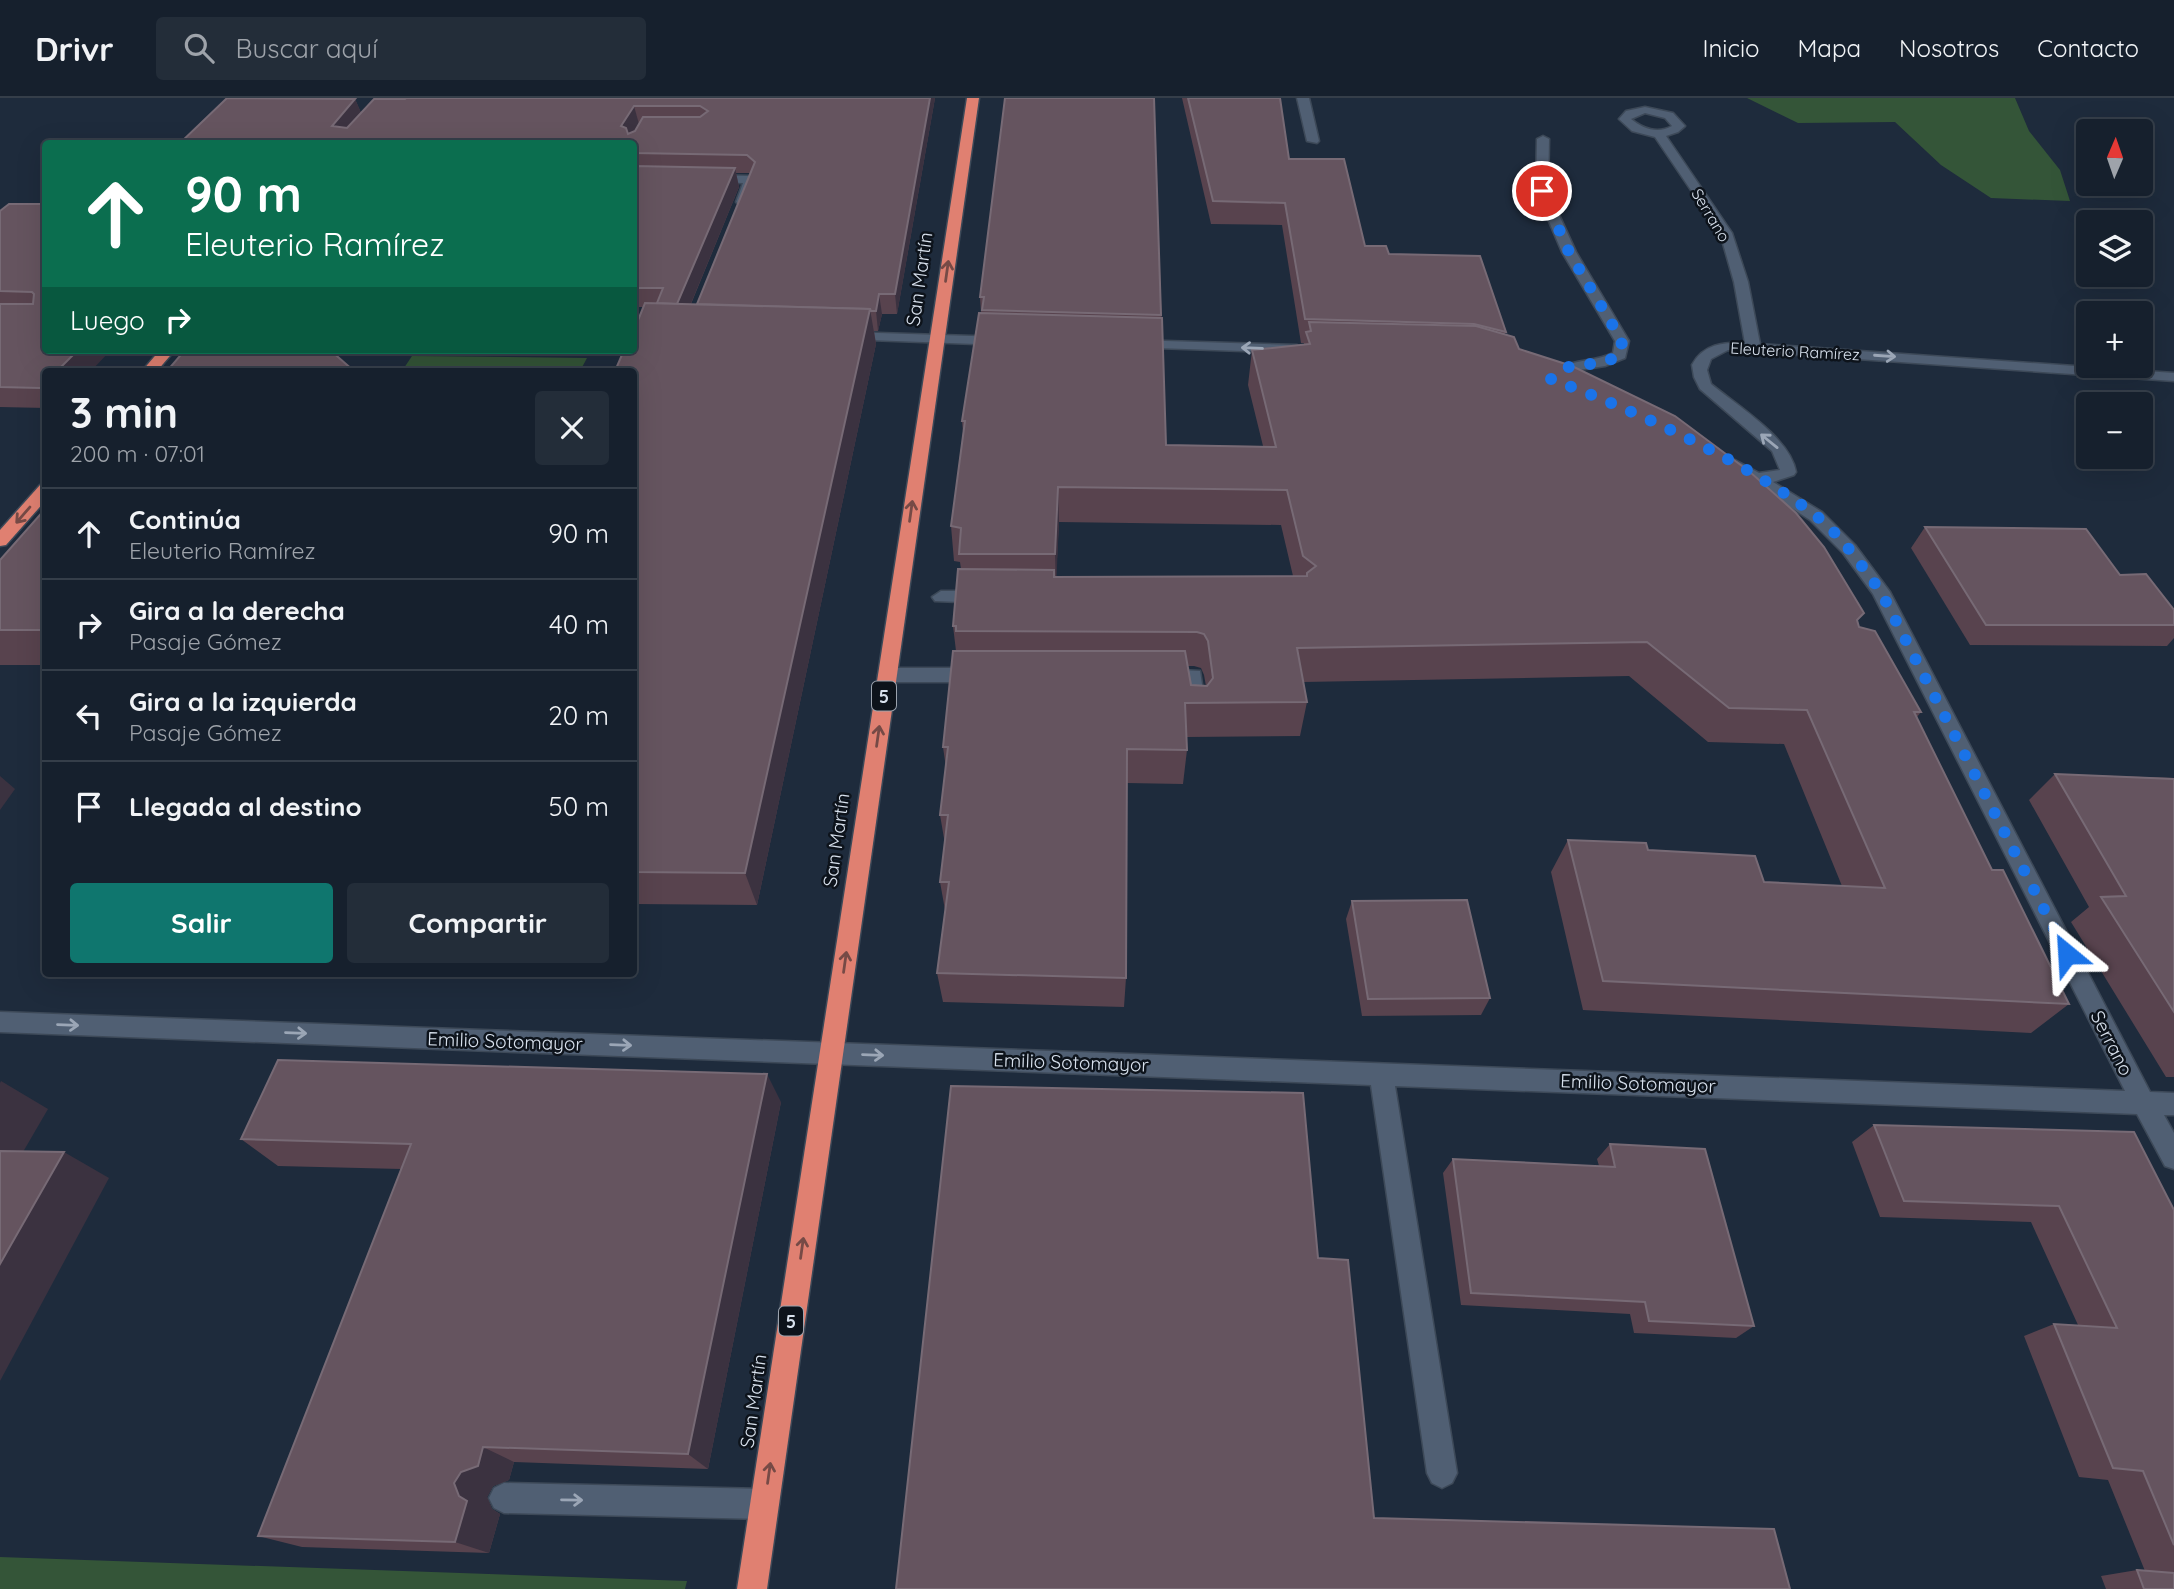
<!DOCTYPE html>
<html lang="es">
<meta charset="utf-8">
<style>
:root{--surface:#16202d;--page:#232d39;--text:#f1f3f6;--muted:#9ea3aa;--line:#353e49;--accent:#0f766e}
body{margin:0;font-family:Quicksand,sans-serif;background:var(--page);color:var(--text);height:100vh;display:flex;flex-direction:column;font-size:26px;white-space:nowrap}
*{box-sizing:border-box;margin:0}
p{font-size:23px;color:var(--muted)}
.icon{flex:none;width:38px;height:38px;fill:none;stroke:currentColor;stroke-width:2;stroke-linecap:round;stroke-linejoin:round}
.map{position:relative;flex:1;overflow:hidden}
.sheet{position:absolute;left:42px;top:270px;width:595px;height:609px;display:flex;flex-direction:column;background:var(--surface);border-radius:7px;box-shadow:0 7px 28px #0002,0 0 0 2px var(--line)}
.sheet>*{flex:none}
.banner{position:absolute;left:42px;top:42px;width:595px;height:214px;border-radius:7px;box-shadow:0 7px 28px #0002,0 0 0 2px var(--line);background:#0b6e4f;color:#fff;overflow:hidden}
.needle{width:46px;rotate:2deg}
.fabs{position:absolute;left:2076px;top:21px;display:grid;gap:14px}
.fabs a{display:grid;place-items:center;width:77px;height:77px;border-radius:7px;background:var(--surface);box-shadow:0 7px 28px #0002,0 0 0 2px var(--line);font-size:35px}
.pin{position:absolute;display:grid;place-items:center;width:60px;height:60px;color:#fff;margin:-30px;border:4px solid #fff;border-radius:50%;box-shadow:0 2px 7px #0007}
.me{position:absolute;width:77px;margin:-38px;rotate:333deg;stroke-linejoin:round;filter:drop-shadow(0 0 5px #0008)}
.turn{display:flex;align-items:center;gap:24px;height:147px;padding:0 28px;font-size:32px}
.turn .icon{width:91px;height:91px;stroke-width:2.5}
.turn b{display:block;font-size:49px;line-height:60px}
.then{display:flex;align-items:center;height:66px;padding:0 28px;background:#0003;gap:14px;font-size:26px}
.round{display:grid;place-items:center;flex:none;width:74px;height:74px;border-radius:7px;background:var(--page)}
.summary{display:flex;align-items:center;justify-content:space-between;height:119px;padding:0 28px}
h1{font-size:42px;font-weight:800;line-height:52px}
.primary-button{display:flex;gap:14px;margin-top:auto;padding:14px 28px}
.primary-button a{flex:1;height:80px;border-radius:7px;background:var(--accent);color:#fff;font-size:28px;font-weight:800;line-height:80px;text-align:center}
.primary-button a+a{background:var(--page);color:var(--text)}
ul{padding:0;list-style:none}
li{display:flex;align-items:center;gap:21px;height:91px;padding:0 28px;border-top:2px solid var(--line)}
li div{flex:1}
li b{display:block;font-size:26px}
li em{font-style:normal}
header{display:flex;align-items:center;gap:42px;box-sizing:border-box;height:98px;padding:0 35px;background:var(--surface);border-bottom:2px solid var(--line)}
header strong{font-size:33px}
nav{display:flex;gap:38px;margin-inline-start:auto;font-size:24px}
.search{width:490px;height:63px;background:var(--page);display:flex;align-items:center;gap:18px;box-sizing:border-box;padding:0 24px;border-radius:7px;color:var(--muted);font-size:26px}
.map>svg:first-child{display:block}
</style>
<header>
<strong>Drivr</strong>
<div class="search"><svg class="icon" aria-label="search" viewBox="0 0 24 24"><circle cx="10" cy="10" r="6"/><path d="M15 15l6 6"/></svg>Buscar aquí</div>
<nav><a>Inicio</a><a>Mapa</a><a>Nosotros</a><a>Contacto</a></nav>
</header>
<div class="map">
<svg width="2174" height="1491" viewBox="0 0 2174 1491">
<rect width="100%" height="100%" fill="#1e2b3c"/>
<g fill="#345538">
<path d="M1747 0H2015L2029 33 2060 72 2070 103 1991 100 1941 67 1895 24 1798 25Z"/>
<path d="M412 258 587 260 580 273H402Z"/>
<path d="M0 1459 687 1483 685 1491H0Z"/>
</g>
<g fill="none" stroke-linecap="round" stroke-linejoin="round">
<defs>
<g id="minor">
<path d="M1297 0H1309L1319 43 1317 45 1307 43Z"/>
<path d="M1645 9 1673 15 1685 28 1678 34 1666 38 1732 135 1748 184 1760 246 2174 275V283L1728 252 1711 261 1707 272 1711 286C1738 308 1790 340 1796 374L1794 377 1773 384 1822 414 1855 447 1890 494 2150 994 2174 995V1017H2164L2174 1035V1071L2165 1068 2137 1016 1395 988 1457 1375 1452 1385 1442 1390 1432 1385 1427 1375 1371 987 0 934V914L2125 993 1873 496 1843 455 1810 422 1725 366 1733 361 1759 375 1780 372 1772 353 1700 291 1694 279 1692 267C1703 246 1724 244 1745 245L1734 184 1720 135 1655 39 1632 33 1619 21 1626 13ZM1645 15 1665 20 1672 28C1658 36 1643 31 1631 21Z"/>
<path d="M1543 38 1549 41 1548 93 1576 154 1629 243 1625 260 1605 268 1572 273 1551 285 1544 281C1563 260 1589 266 1613 255L1615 243 1562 154 1536 93 1537 41Z"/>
<path d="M709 77 751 78 757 82 748 104 742 108 736 104 743 85 705 84 703 81Z"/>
<path d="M847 234 1003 239 1010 243 1003 247 842 241V235Z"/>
<path d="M1133 242 1297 247 1304 251 1297 255 1128 249 1126 246 1128 243Z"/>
<path d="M941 493H985L994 499 985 505 935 503 932 499Z"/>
<path d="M887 570H979L986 572 988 577 986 582 979 584H887L880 582 878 577 880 572Z"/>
<path d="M1162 571 1200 573 1206 613 1203 618H1189L1184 585 1155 583 1153 578 1155 573Z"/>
<path d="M504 1385 764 1391 775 1395 779 1406 775 1417 764 1421 504 1415 494 1410 489 1400 494 1390Z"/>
</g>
<g id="highway">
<path d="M967 0H979L767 1491H737Z"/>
<path d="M160 252H175L157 273H142Z"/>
<path d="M46 386V402L6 447 0 448V432L40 387Z"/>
</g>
</defs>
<use href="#minor" stroke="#3d4958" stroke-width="3"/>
<use href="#highway" stroke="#3d4958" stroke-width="3"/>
<use href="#minor" fill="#505f73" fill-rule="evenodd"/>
<use href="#highway" fill="#e08071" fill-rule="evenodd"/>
</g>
<g fill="#58434e" fill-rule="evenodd">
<path d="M406 0H935L897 216H882L878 233H874L876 246 757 807 634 806V273L643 209H634V46H179L355 1 361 15 405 1ZM736 75H751L697 206H691L739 89Z"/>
<path d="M1154 0 1166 347 1263 348 1248 287 1252 252 1304 247V245H1301L1282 127 1211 126 1182 0H1280L1289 61 1365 148 1389 156 1506 234 1505 236 1519 251 1858 524 1859 529 1921 614 1917 619 1992 772 2069 906 2031 935 1583 912 1551 774 1568 742 1648 752 1764 784 1842 788 1784 646 1708 644 1629 578 1303 584 1307 604 1300 638 1186 639 1187 652 1183 686 1127 685 1126 880 1124 909 943 904 937 875 945 812 940 784 945 746 940 717 946 670 943 649 956 553 953 528 961 471 960 464 954 463 951 428 963 334 962 323 981 215 980 199ZM1059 424 1281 427 1293 478 1056 479ZM1187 568H1194L1201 570 1204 577 1206 588 1191 587Z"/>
<path d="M46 106V310L0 309V113Z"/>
<path d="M46 410V567H0V462Z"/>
<path d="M1925 429 2120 477 2174 512V540L2167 548 1970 547 1911 450Z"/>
<path d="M2055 676 2174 680V979H2166L2071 824 2089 809 2029 702Z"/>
<path d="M1352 803 1490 900 1481 917 1362 918 1346 821Z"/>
<path d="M422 875H601V877Z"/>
<path d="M781 1004 708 1371 514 1364 509 1382 493 1388 487 1399 492 1411 500 1416 489 1455 302 1449 258 1438 401 1071 278 1068 241 1041Z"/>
<path d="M1874 1027 2174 1112V1491H2106L2101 1478 2137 1472 2145 1473 2108 1382 2079 1379 2024 1238 2054 1226 2078 1227 2031 1124 1880 1119 1852 1044Z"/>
<path d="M1610 1046 1754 1228 1736 1240 1634 1235 1630 1216 1461 1207 1443 1075 1453 1061 1599 1068 1597 1061Z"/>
</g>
<g fill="#3b3240">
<path d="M930 0H935L897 216 895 196Z"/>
<path d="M355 1 363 19 341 46 332 28Z"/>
<path d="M634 8 639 26 627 46 621 28Z"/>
<path d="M735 70 739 89 682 227 677 207Z"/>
<path d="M879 196 882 216 878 233 876 213Z"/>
<path d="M870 211 876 246 757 807 745 775Z"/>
<path d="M78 252H111L91 273H57Z"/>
<path d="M46 285V297L40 290Z"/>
<path d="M1058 389 1059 424 1056 491 1055 456Z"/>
<path d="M0 678 15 691 0 712Z"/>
<path d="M767 976 781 1004 708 1371 688 1356Z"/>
<path d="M1 983 48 1011 9 1078 0 1073V985Z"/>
<path d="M64 1054 109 1080 0 1283V1166Z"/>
<path d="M483 1349 514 1364 509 1382 493 1388 487 1399 492 1411 500 1416 489 1455 455 1444 459 1398 454 1385 461 1374Z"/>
</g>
<g fill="#65545f" stroke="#776a75" stroke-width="2" fill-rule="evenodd">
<path d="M227 0 355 1 332 28 347 30 374 1H405L406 0H930L895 196H879L876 213H871L870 211 697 206 755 64 747 57 634 55V46H179ZM634 8H700L708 13 700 19H643L635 33 628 36 626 30 621 28Z"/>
<path d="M1005 0H1154L1161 217 982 212 984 199H980Z"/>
<path d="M1188 0H1280L1289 61H1344L1365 148H1386L1389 156 1480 158 1506 234 1474 226 1305 221 1285 105 1213 103Z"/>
<path d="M634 68 735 70 677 206 657 205 663 190H634Z"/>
<path d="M9 106H46V252H78L57 273H46V285L40 290 0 289V206H33L34 196 32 194 0 193V113Z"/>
<path d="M645 205 870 211 745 775 634 774V273H615L624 252H634V232Z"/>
<path d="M979 215 1162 220 1166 347 1276 349 1252 252 1310 246 1306 234 1311 233 1309 224 1476 228 1514 239 1519 251 1572 268 1675 318 1750 374 1796 415 1824 449 1864 515 1857 522 1859 529 1875 533 1921 614H1914L1992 772H2003L2069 906 1603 883 1568 742 1646 745 1648 752 1755 758 1764 784 1885 790 1807 612 1729 610 1647 544 1297 550 1307 604 1185 605 1187 652 1127 651 1126 880 937 875 949 784H940L948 717H940L948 649H943L953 553H1185L1191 587 1207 588 1213 580 1208 543 1204 536 1197 534 956 533V528H953L958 471 1054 472V479L1307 478V475L1316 468 1303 458 1287 392 1058 389 1055 456H959L961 430 951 428 965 323H962Z"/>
<path d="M185 252H330L354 273H167Z"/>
<path d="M46 410V532H0V462Z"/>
<path d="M1925 429 2086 431 2120 477 2146 476 2174 512V527H1986Z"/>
<path d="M2055 676 2174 681V914L2101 799 2126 798Z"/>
<path d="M1467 802 1490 900 1368 901 1352 803Z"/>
<path d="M278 962 767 976 688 1356 483 1349 478 1368 461 1374 454 1385 459 1398 467 1403 455 1444 258 1438 411 1046 241 1041Z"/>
<path d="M951 988 1303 995 1318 1160 1348 1162 1374 1420 1774 1431 1790 1491H896Z"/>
<path d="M1874 1027 2134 1034 2174 1112V1447L2143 1373 2113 1370 2054 1226 2117 1230 2059 1108 1904 1103Z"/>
<path d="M1610 1046 1705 1051 1754 1228 1649 1223 1645 1204 1471 1195 1453 1061 1615 1069Z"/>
<path d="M0 1053 64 1054 0 1166Z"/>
<path d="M2137 1472 2174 1475V1491H2144Z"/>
</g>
<defs><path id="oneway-shaft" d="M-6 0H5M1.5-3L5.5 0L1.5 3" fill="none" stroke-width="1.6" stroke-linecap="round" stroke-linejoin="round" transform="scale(1.75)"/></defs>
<g stroke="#764a46">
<use href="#oneway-shaft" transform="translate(947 173) rotate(-82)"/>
<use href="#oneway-shaft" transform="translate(911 413) rotate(-82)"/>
<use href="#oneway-shaft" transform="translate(23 417) rotate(131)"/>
<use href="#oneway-shaft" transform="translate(878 638) rotate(-82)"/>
<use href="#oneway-shaft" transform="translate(845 864) rotate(-82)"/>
<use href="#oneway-shaft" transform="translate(802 1150) rotate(-82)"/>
<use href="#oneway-shaft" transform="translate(769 1375) rotate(-82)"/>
</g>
<g stroke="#9ba6b6">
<use href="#oneway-shaft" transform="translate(1252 250) rotate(-178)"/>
<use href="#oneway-shaft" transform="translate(1885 258) rotate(4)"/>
<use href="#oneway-shaft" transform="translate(1769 343) rotate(-141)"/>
<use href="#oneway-shaft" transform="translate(68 927) rotate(2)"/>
<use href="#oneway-shaft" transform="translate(296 935) rotate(2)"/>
<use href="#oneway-shaft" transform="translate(621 947) rotate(2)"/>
<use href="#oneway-shaft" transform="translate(873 957) rotate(2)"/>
<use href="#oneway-shaft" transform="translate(572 1402) rotate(1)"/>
</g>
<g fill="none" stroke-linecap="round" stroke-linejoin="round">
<path stroke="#1a73e8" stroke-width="12" stroke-dasharray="0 21.6" d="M1542 93 1569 154 1622 243 1620 257 1605 264 1568 269 1551 281C1634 312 1745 363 1815 417 1842 438 1861 467 1881 494L2067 856"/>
</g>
<g text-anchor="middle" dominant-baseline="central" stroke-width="5" stroke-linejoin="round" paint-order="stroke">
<g font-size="16" fill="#d8e1ed" stroke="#0d131b">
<text transform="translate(1711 117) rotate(59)">Serrano</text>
<text transform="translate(1795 253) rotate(3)">Eleuterio Ramírez</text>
</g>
<g fill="#0d131b" stroke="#9ba3ae" stroke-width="2">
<rect x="872" y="583.5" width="24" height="29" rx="5"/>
<rect x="779" y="1208.5" width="24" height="29" rx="5"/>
</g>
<g font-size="18" font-weight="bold" fill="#d8e1ed">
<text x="884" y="598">5</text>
<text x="791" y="1223">5</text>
</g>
<g font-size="19" fill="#d8e1ed" stroke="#0d131b">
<text transform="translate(919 181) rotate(-82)">San Martín</text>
<text transform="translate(836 742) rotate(-82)">San Martín</text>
<text transform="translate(505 943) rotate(2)">Emilio Sotomayor</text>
<text transform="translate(2112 945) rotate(63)">Serrano</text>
<text transform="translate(1071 964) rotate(2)">Emilio Sotomayor</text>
<text transform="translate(1638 985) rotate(2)">Emilio Sotomayor</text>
<text transform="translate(753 1303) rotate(-82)">San Martín</text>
</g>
</g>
</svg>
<div class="fabs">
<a><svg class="needle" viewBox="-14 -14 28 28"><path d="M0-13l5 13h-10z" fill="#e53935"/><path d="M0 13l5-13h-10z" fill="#9ea3aa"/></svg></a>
<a><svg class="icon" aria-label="layers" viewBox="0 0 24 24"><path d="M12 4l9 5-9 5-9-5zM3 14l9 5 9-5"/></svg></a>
<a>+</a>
<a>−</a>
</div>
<div class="pin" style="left:1542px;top:93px;background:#d93025"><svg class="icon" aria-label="arrive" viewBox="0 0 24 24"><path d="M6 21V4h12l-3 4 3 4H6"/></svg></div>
<svg class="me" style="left:2067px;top:856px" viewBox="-20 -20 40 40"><path d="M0-17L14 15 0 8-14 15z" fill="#1a73e8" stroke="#fff" stroke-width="4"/></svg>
<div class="banner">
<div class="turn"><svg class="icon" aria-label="ahead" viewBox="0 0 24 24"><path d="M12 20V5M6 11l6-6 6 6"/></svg><div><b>90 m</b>Eleuterio Ramírez</div></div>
<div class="then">Luego<svg class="icon" aria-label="right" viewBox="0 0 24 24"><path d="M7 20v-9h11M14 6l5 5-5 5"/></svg></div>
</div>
<section class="sheet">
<div class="summary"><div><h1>3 min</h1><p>200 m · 07:01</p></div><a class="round"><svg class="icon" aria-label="close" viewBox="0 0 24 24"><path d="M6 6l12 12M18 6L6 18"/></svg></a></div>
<ul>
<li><svg class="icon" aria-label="ahead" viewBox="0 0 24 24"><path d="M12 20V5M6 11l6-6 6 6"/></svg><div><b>Continúa</b><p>Eleuterio Ramírez</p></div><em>90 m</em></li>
<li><svg class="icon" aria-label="right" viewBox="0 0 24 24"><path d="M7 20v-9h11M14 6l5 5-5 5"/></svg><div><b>Gira a la derecha</b><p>Pasaje Gómez</p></div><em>40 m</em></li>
<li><svg class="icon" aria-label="left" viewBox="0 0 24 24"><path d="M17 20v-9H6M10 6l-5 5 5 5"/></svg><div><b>Gira a la izquierda</b><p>Pasaje Gómez</p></div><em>20 m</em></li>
<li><svg class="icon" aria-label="arrive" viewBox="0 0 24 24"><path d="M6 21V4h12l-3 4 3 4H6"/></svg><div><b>Llegada al destino</b></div><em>50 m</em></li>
</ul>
<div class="primary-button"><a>Salir</a><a>Compartir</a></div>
</section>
</div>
